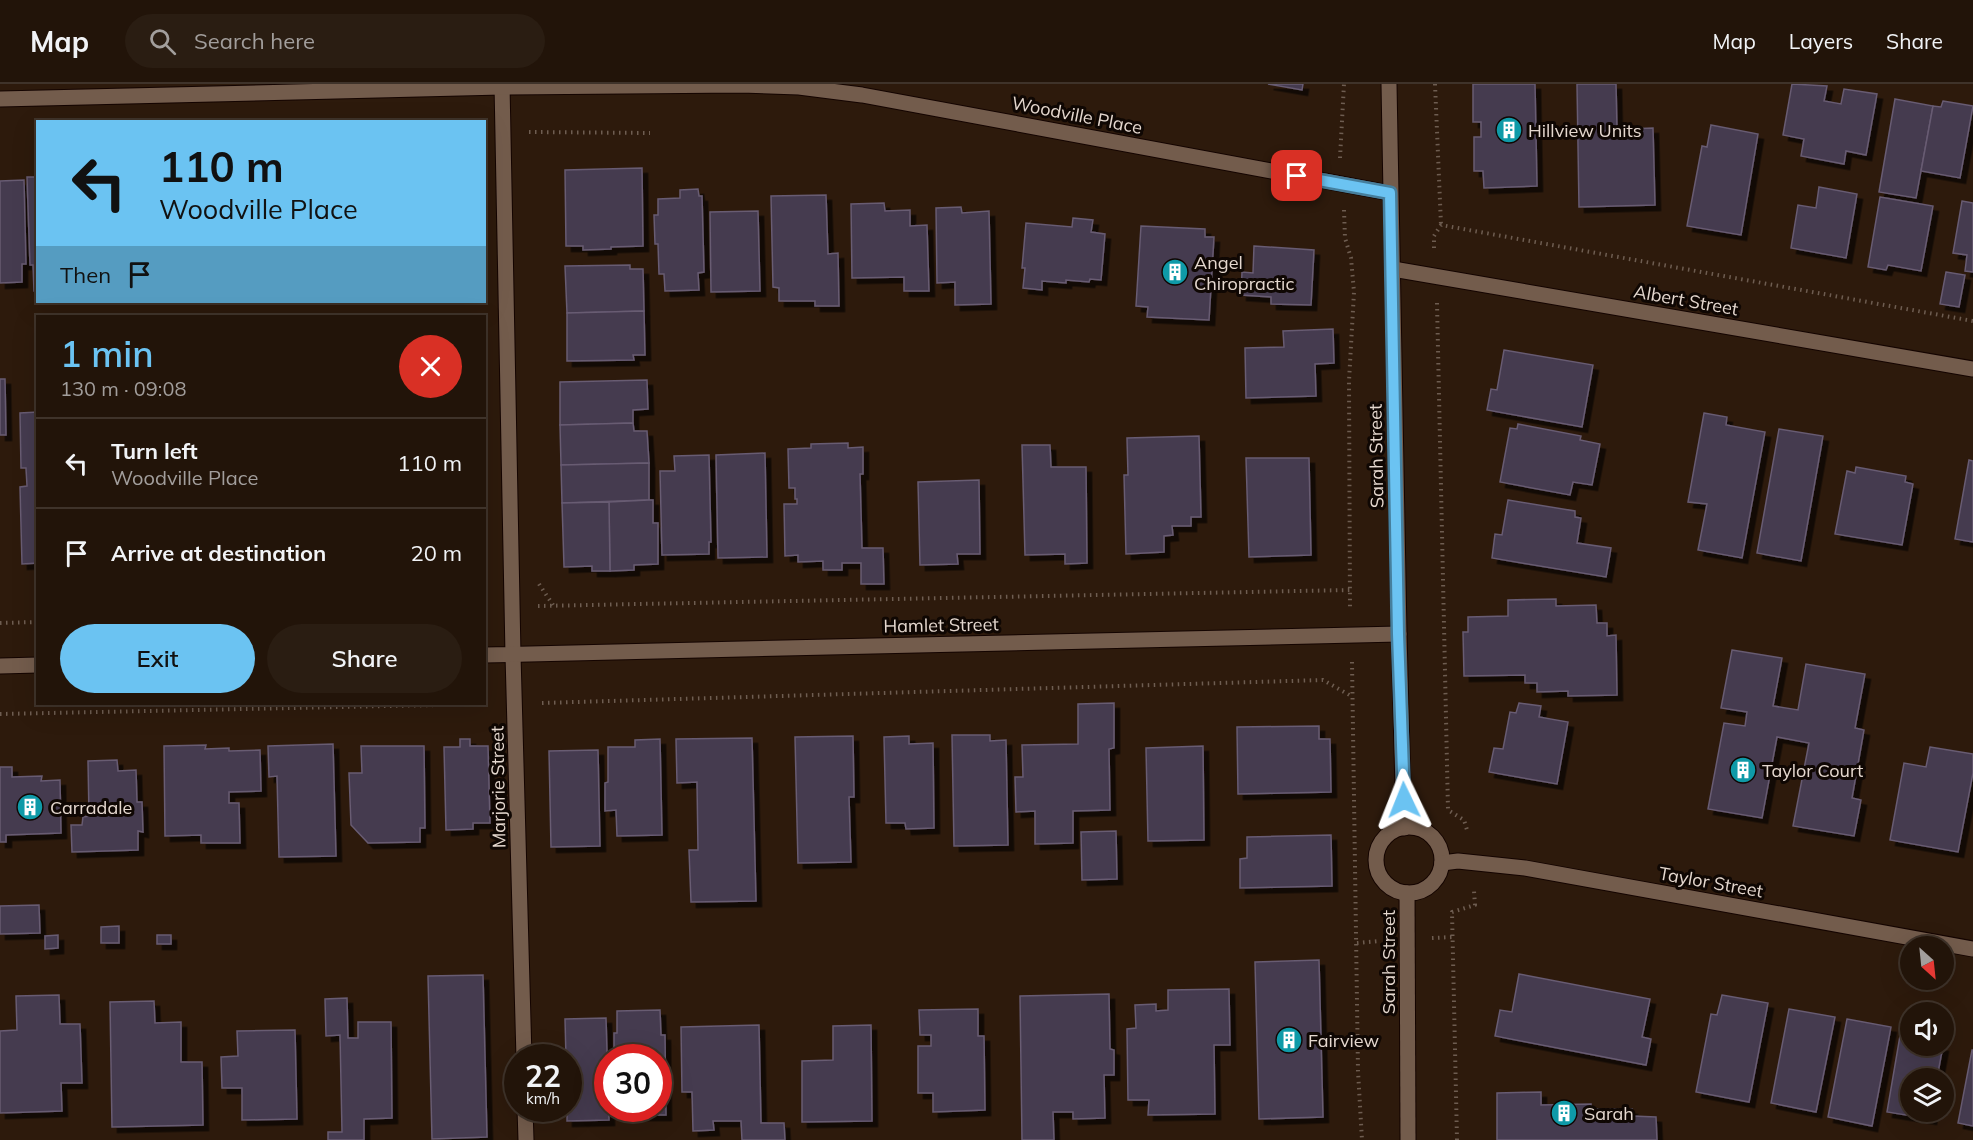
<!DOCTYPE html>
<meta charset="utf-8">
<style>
:root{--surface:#221409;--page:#2a1d12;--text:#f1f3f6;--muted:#a29e9c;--line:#3f332a;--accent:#6bc3f2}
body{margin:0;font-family:Mulish,sans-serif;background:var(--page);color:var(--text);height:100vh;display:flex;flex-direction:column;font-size:22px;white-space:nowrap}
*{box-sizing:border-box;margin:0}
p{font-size:20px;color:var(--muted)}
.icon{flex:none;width:33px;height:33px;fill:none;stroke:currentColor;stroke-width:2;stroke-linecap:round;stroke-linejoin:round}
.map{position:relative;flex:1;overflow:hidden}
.side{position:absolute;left:36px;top:231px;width:450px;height:390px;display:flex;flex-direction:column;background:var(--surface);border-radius:0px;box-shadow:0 6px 24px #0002,0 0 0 2px var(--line)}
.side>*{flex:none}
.guide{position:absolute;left:36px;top:36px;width:450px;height:183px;border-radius:0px;box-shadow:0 6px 24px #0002,0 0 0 2px var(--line);background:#6bc3f2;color:#111;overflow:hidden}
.needle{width:39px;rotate:153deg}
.fabs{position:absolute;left:1900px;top:852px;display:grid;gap:12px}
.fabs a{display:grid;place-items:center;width:54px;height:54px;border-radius:50%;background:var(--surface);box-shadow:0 6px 24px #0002,0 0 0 2px var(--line);font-size:30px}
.speed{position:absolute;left:504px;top:960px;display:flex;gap:12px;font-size:30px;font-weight:700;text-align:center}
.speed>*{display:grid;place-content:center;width:78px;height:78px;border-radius:50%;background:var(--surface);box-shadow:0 6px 24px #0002,0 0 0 2px var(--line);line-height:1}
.speed small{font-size:15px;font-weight:400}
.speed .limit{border:9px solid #d22;background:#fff;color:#111}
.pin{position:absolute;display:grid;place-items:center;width:51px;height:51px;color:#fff;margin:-26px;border-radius:12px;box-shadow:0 3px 9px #0006}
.me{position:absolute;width:66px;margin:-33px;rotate:358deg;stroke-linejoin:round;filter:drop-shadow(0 0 4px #0008)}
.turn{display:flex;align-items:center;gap:21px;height:126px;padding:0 24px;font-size:27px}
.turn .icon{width:78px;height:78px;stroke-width:2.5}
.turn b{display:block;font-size:42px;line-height:51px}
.then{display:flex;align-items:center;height:57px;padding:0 24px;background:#0003;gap:12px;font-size:22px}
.round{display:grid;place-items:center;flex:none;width:63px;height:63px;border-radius:32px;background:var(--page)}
.overview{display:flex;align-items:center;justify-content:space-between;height:102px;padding:0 24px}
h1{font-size:36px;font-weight:600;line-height:45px;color:var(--accent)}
.action{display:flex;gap:12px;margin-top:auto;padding:12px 24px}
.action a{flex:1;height:69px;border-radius:36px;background:var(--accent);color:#111;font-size:24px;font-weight:600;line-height:69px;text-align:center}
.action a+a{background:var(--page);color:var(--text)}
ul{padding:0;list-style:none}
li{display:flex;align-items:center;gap:18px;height:90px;padding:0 24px;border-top:2px solid var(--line)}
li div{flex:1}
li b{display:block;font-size:22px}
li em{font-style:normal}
header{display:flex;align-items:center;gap:36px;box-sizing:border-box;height:84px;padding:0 30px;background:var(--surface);border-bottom:2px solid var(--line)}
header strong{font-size:28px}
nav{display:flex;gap:33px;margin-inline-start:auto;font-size:21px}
.search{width:420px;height:54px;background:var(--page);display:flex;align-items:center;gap:15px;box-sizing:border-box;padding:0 21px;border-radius:33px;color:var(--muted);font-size:22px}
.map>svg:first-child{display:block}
</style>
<header>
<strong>Map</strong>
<div class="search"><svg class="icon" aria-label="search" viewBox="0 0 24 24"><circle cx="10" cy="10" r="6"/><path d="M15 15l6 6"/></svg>Search here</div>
<nav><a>Map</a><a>Layers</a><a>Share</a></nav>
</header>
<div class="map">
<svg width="1973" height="1056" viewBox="0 0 1973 1056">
<defs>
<filter id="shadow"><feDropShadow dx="5.5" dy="5.5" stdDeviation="0" flood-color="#0009"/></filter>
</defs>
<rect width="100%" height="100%" fill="#2d1a0c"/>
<g fill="#453a4f" stroke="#675b72" stroke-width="1.5" filter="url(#shadow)">
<path d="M1268 0H1303L1302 6Z"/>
<path d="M1473 0H1535L1537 102 1484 104 1483 87H1474V53H1481V38H1473Z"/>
<path d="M1577 0H1616L1617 45 1604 47 1605 53 1627 52 1628 45 1653 44 1655 121 1579 123Z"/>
<path d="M1792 0 1827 2 1824 17 1841 20 1844 5 1877 10 1866 71 1846 67 1844 80 1801 72 1804 55 1783 51Z"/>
<path d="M1895 15 1933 22 1916 114 1879 108Z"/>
<path d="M1943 17 1973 22 1960 94 1921 87 1933 22 1941 23Z"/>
<path d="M1711 41 1758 50 1741 151 1687 142 1702 62 1707 63Z"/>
<path d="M642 84 643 162 611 163V165L583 166V162H566L565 86Z"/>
<path d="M27 93H38V207H34L33 181H30Z"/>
<path d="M24 96 26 180H22V198L0 199V97Z"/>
<path d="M1819 103 1857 110 1846 174 1791 164 1798 121 1816 124Z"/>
<path d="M698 105 699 112H702L704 188 698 189 699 206 665 207 664 190H659L658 160H655L654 131H658V115L680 114V106Z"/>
<path d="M826 111 828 170 838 169 839 222H815V217H779V204L773 203 771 112Z"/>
<path d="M1880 113 1933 122 1921 187 1888 181 1886 186 1868 183Z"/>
<path d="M1962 117 1973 119V188L1965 187 1967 171 1953 169Z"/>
<path d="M884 119 885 127 910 126V142L927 141 929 207H904V193L852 194 851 120Z"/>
<path d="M961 123 962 129 989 127 991 220 955 221V198L937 199 936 124Z"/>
<path d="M758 127 760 207 711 208 710 128Z"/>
<path d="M1073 134 1093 136 1091 148 1105 150 1101 196 1090 195 1089 198 1066 196V199L1042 197V206L1023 204 1025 184H1022L1026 139 1072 143Z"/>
<path d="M1141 142 1205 145V153H1214L1209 236 1147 233 1148 223 1136 222Z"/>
<path d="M1254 162 1314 166 1311 221 1271 220V213L1241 211 1242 188 1253 189Z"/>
<path d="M630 181V185H643L644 227 567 229 565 182Z"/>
<path d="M1946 188 1965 191 1959 223 1940 220Z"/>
<path d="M644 227 645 271H633L634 276 567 277V229Z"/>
<path d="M1333 245 1334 279 1315 280 1316 312 1246 314 1245 264 1284 263 1283 247Z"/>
<path d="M1504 266 1593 281 1582 343 1487 326 1491 305 1497 306Z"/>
<path d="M0 295H5L6 351H0Z"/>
<path d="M647 296 648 325 633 326V339L560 341V298Z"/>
<path d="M38 328V479L22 480 20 403 27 402 26 384H21L20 329Z"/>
<path d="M1704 329 1727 333 1726 341 1765 348 1742 474 1698 466 1707 420 1688 418Z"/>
<path d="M633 339 634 347H647L649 379 561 381 560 341Z"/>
<path d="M1518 340 1581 352 1580 356 1600 360 1592 401 1573 398 1570 411 1500 398 1510 344 1517 345Z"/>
<path d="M1779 345 1823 352 1801 477 1757 469Z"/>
<path d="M1199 352 1201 433H1191V442H1172L1173 451 1164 452V468L1126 470 1124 391H1128L1127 354Z"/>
<path d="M848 359V364L863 363V390H860L862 464H883L884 500H861V479H842V486H823V477L798 478V471L785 472 784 420H797V415H795V404H789L788 365 811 364V360Z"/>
<path d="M1022 361H1050L1051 383H1086L1087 479 1065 480V470L1025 471Z"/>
<path d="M765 369 767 473 718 474 716 371Z"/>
<path d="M709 371 711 458H709V470L662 471 660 387H675L674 372Z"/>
<path d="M1246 374H1309L1311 471 1249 473Z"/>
<path d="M1969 376 1973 377V458L1955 455Z"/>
<path d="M649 379V416L562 419 561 381Z"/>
<path d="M1856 383 1906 392 1905 398 1913 400 1902 461 1835 450 1847 387 1855 389Z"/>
<path d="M979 396 980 470H957L958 480 920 481 918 398Z"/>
<path d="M649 416H653V439H658V480L634 481V486L610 487 609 418Z"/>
<path d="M1508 416 1575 427V433L1581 434 1577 459 1611 464 1606 493 1492 474 1495 450 1502 451Z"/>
<path d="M609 418 610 487H592V482L564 483 562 419Z"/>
<path d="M1556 515V522L1596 521 1597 539H1607V552L1616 551 1617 611 1568 612V607L1537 608V599H1525V591L1464 592 1463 548H1468V533L1508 532V516Z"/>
<path d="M1732 566 1782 574 1773 622 1798 626 1806 580 1865 590 1855 644 1864 646 1852 714 1861 716 1854 752 1793 742 1809 659 1777 653 1762 734 1708 725 1724 639 1745 642 1747 628 1721 624Z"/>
<path d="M1114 619V664L1109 665 1110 726 1073 727V759L1035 760V727L1016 728 1015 693H1023L1022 661 1078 660V620Z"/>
<path d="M1519 619 1541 622 1539 633 1568 638 1557 700 1489 688 1494 664 1503 665 1510 628 1516 629Z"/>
<path d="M1319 642V655H1330L1331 708 1238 710 1237 643Z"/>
<path d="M952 651H990V657L1006 656 1008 761 954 762Z"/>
<path d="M853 652 854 713H849L851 778 798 779 795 653Z"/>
<path d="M909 652V660L933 659 934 744 906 745 905 739H886L884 653Z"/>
<path d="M752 654 756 817 691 818 689 766H698L697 698 677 699 676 655Z"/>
<path d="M460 655H470V662H488L490 739H473V745L446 746 444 663H460Z"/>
<path d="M660 655 662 751 617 752 616 726 605 727V699L608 698V663H635V656Z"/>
<path d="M333 660 336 772 279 773 277 692 269 693 268 662Z"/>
<path d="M206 661 205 665 229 664V667L260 666 261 707 229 708V719H239L240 759H201V751L165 752 164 662Z"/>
<path d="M361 662H424L425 744H420V758L368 759 351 741 349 689H362Z"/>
<path d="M1203 662 1204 756 1148 757 1146 664Z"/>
<path d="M1930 663 1973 670V689L1958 768 1890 756 1904 679 1926 683Z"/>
<path d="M598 666 600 762 551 763 549 667Z"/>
<path d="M117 676 118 687 136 686 137 718H142L143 748 138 747V766L72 768 71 741H82L83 733 89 732 88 677Z"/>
<path d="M0 683H12V693L42 692 41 697 60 696 61 749 6 751V758H0Z"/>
<path d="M1116 747 1117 795 1082 796 1081 748Z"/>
<path d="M1331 751 1332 802 1240 804V775L1247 774V753Z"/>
<path d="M39 821 40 849 0 850V822Z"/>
<path d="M119 842V859H101V843Z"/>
<path d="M58 851V864L45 865V852Z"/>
<rect x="157" y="851" width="14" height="9"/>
<path d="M1319 876 1323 1033 1259 1035 1255 878Z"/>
<path d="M1519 890 1650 915 1642 953 1651 955 1646 981 1495 952 1500 926 1512 928Z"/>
<path d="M483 891 487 1053 432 1055 428 892Z"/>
<path d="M1229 905 1230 961H1214L1215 1030 1148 1031 1149 1016H1128L1127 945 1136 944 1135 921 1156 920V927L1168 926V906Z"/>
<path d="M1109 910 1110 965 1114 966V991H1104L1105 1034 1073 1035V1028H1053L1054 1056H1022L1020 912Z"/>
<path d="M59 911 60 940H80L82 999H61L62 1027 0 1029V947L17 946 16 912Z"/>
<path d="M1722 911 1768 919 1749 1018 1696 1008 1711 930 1717 931Z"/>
<path d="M347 914 348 954H358V938H391L392 1034 364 1035V1056H328V1048H342L340 951 326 952 325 915Z"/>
<path d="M154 917 155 939 181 938V978H202L203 1041 112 1043 110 918Z"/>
<path d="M978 925V952H984L985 1026 933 1028V1009H918V962H931V951H920L919 926Z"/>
<path d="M1789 925 1835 933 1816 1028 1771 1019Z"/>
<path d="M660 926 661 951H665L666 1031H640V1025L615 1026 658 1024V974H614V949H617V927Z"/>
<path d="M606 934 609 1036 567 1037 568 974H566L565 935Z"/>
<path d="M1847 935 1891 943 1872 1042 1828 1033Z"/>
<path d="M759 941 761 1039H784L785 1056H742L741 1037H713L714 1046 693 1047 692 1008H682L681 943Z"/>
<path d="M871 941 872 1037 802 1038V977L833 976V942Z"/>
<path d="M295 946 297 1035 242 1036V1004H222L221 973 238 972 237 947Z"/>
<path d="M1901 946 1911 948V962H1943L1937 994H1911V1028H1932L1931 1035 1887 1028Z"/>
<path d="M1972 966H1973V1042L1958 1039Z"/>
<path d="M1541 1008V1021L1591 1020V1025H1632V1032L1656 1033 1657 1056H1497V1009Z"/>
</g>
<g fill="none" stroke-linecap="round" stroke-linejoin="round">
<defs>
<g id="street">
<path d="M502 0 513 571 524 974"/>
<path d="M1389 0 1399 550 1404 744"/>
<path d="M0 15 502 3 741 1 799 3 862 11 1390 109"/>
<path d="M1393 185 1973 285"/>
<path d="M484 571 1399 550"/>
<path d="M0 582 38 581"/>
<circle cx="1409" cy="776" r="33"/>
<path d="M1442 779 1458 777 1525 784 1973 865"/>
<path d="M1407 809 1408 1056"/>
<path d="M525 1024 526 1056"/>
</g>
</defs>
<use href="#street" stroke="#140400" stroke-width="17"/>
<g stroke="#6e5d51" stroke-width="4" stroke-dasharray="1.5 4.5" stroke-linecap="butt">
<path d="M1435 0 1441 141"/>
<path d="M529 48 650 49"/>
<path d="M1340 74 1344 0"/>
<path d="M1344 126 1345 154 1351 174 1354 208 1349 297 1350 525"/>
<path d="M1434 164V152L1441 141 1973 237"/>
<path d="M1437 219 1448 726 1464 736 1467 746"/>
<path d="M539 500 553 521"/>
<path d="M538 522 1350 506"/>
<path d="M0 539 38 538"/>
<path d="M1352 578 1358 987 1362 1056"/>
<path d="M542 619 1323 596 1353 613"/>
<path d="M0 630 487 620"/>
<path d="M1432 854 1453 853"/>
<path d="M1357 859 1380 857"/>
<path d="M1457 1056 1452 828 1475 821 1474 807"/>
</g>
<use href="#street" stroke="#735c4c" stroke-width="15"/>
</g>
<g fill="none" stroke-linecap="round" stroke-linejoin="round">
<defs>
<path id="route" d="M1297 92 1390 109 1398 550 1404 716"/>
</defs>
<use href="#route" stroke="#467f9d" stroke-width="15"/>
<use href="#route" stroke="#6bc3f2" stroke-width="10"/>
</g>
<defs>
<symbol id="building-disc" viewBox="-11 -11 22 22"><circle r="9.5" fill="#0f9aa8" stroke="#0f0703"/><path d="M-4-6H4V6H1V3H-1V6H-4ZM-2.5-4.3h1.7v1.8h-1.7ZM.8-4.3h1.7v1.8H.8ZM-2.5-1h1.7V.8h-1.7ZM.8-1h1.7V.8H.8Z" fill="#fff"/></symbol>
</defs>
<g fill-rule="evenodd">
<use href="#building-disc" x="1494" y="31" width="30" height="30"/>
<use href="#building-disc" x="1160" y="173" width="30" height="30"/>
<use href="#building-disc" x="1728" y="671" width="30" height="30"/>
<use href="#building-disc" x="15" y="708" width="30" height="30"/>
<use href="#building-disc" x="1274" y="941" width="30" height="30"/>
<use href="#building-disc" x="1549" y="1014" width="30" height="30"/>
</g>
<g text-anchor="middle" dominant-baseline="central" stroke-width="6" stroke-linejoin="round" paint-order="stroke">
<g font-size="18" fill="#e5d8cf" stroke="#0f0703">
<text transform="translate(1077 31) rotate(11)">Woodville Place</text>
<text transform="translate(1686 216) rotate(10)">Albert Street</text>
<text transform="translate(1376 372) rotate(-91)">Sarah Street</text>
<text transform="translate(941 541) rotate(-1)">Hamlet Street</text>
<text transform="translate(498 703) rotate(-91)">Marjorie Street</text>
<text transform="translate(1711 798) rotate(10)">Taylor Street</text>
<text transform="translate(1388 878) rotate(-90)">Sarah Street</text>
</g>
<g font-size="18" fill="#e5d8cf" stroke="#0f0703" text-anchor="start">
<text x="1528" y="46">Hillview Units</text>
<text x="1194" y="178">Angel<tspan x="1194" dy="21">Chiropractic</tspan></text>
<text x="1762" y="686">Taylor Court</text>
<text x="50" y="723">Carradale</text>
<text x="1308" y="956">Fairview</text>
<text x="1584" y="1029">Sarah</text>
</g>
</g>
</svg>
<div class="fabs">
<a><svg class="needle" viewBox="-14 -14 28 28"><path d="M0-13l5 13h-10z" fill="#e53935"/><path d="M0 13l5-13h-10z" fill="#a29e9c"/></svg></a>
<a><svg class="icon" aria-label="sound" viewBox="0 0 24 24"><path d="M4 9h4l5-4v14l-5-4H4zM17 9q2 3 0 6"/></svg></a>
<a><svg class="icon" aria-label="layers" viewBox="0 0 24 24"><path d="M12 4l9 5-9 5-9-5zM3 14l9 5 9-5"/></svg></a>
</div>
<div class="speed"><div>22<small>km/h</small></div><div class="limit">30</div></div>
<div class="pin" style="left:1297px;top:92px;background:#d93025"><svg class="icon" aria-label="arrive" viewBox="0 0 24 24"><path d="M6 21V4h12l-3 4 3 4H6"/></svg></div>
<svg class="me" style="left:1404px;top:716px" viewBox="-20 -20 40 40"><path d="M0-17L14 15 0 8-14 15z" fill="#6bc3f2" stroke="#fff" stroke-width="4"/></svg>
<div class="guide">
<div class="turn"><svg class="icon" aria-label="left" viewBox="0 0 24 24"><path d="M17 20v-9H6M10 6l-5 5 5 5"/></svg><div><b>110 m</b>Woodville Place</div></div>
<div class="then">Then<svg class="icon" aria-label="arrive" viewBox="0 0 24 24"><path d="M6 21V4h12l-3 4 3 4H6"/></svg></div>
</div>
<section class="side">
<div class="overview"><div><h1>1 min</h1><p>130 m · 09:08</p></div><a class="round" style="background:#d93025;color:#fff"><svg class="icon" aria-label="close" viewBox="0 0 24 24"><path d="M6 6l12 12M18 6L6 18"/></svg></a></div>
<ul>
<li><svg class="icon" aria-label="left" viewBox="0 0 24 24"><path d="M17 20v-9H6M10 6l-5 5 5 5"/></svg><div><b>Turn left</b><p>Woodville Place</p></div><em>110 m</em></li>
<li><svg class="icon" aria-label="arrive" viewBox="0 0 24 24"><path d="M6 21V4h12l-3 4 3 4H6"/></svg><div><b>Arrive at destination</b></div><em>20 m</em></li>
</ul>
<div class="action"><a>Exit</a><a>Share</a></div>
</section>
</div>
